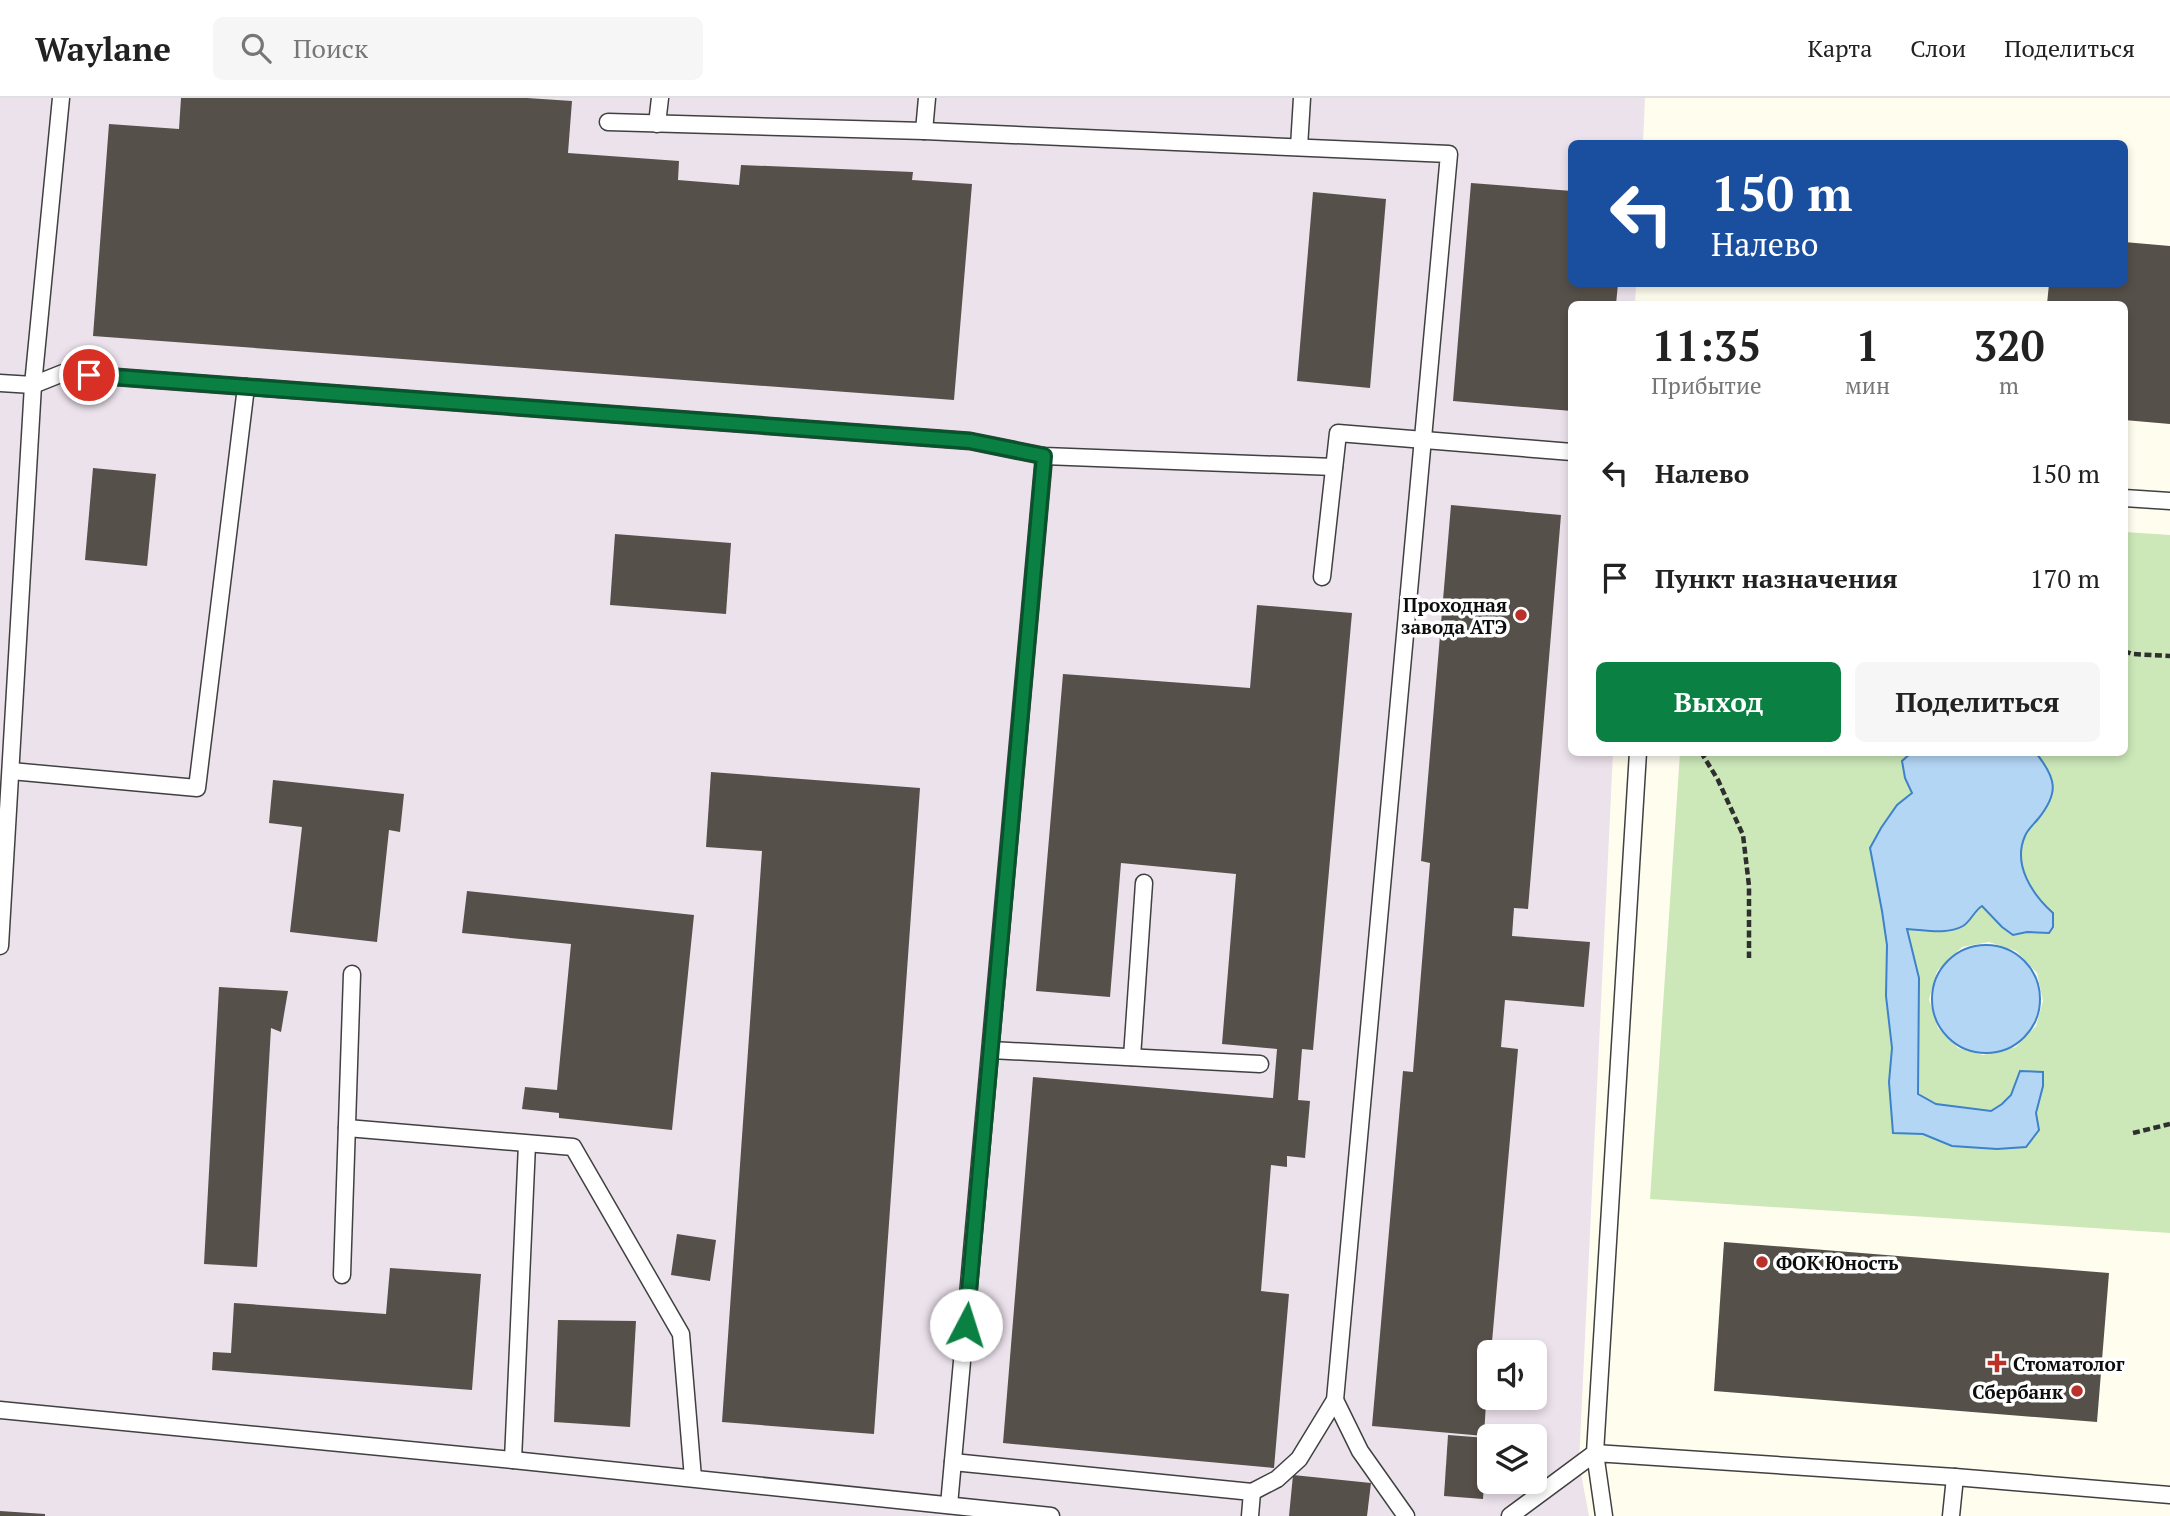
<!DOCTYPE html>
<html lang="ru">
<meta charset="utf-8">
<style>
:root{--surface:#fff;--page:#f6f6f6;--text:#222;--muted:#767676;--line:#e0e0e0;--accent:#0b8043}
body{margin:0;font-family:"PT Serif",serif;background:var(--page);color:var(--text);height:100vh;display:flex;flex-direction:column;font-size:26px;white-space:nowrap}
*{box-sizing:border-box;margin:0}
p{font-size:23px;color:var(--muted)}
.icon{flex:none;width:38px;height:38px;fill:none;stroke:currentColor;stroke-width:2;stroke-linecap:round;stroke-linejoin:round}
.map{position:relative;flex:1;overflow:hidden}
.sheet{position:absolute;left:1568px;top:203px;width:560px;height:455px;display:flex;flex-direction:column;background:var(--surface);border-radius:10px;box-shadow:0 4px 10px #0003}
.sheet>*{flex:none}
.hud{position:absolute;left:1568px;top:42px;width:560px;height:147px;border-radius:10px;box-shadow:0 4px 10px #0003;background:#1a4fa0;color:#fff;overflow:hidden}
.tools{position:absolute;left:1477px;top:1242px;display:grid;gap:14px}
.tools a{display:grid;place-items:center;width:70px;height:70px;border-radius:10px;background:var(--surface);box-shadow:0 4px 10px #0003;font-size:35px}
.pin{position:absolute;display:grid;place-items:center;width:60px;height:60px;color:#fff;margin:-30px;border:4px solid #fff;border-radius:50%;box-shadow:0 2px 7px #0007}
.me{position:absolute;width:77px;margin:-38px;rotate:5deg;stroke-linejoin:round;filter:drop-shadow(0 0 5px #0008)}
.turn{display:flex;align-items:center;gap:24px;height:147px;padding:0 28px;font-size:32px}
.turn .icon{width:91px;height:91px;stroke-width:2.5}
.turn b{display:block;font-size:49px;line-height:60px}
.eta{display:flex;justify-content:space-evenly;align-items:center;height:119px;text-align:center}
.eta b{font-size:42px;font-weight:800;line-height:49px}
.cta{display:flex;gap:14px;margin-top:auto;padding:14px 28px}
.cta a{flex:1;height:80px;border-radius:10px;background:var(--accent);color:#fff;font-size:28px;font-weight:800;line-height:80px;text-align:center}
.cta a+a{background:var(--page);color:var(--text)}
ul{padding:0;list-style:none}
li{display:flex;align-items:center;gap:21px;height:105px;padding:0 28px}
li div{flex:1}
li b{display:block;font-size:26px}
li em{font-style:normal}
header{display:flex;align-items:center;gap:42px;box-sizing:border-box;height:98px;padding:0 35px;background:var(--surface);border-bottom:2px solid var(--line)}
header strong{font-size:33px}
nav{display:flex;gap:38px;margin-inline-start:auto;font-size:24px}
.search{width:490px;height:63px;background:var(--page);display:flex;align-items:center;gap:18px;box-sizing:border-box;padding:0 24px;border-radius:10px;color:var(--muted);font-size:26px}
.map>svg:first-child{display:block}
</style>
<header>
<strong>Waylane</strong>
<div class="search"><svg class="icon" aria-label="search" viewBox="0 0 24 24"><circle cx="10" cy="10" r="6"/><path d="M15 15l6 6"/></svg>Поиск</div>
<nav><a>Карта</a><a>Слои</a><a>Поделиться</a></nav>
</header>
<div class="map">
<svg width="2170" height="1418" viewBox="0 0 2170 1418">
<rect width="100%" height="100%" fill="#fffdee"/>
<path fill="#ece2ec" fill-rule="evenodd" d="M0 0H1645L1643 45 1572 46V186H1636L1635 206H1572V654L1613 655 1579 1365 1589 1418H0ZM1489 1255H1535V1300H1489ZM1489 1339H1535V1384H1489Z"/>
<path fill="#cce8b9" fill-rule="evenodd" d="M2125 434 2170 437V1135L1650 1101 1680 655 2124 654ZM1989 844 2016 853 2037 875 2043 903 2036 928 2016 949 1983 957 1958 950 1938 930 1929 901 1937 873 1962 849Z"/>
<g fill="#b4d6f5" stroke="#3d82ca" stroke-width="2">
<path d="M1974 655 1980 657 1986 654 2036 655C2057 681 2059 695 2038 721 2034 726 2027 732 2025 738 2012 767 2033 797 2053 815V829L2049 835 2027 834 2013 837 2002 829 1982 808C1974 813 1971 823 1963 828 1947 837 1925 832 1907 831L1919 880 1918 996 1936 1006 1991 1013 2002 1006 2011 997 2020 973 2043 974V988L2036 1015 2039 1032 2026 1049 1997 1051 1952 1048 1923 1036 1893 1035 1889 984 1892 950 1886 898 1887 847 1882 813 1870 750 1881 730 1897 707 1912 695 1905 680 1902 663 1911 655Z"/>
<circle cx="1986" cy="901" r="54"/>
</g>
<g fill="#56504a">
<path d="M181 0H527L572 3 568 55 679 63 678 82 739 87 741 67 913 74 912 82 972 86 954 302 93 238 109 26 179 31Z"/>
<path d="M1471 85 1572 93V186H1618L1616 206H1572V313L1453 303Z"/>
<path d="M1313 94 1386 101 1370 290 1297 283Z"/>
<path d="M2124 144 2170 148V326L2124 322V206H2047L2049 186H2124Z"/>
<path d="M93 370 156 376 147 468 85 462Z"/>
<path d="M1451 407 1561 417 1528 811 1514 810 1512 838 1590 844 1584 909 1505 902 1501 949 1518 951 1491 1255H1489L1484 1338 1372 1328 1403 973 1413 974 1430 765 1421 763Z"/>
<path d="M615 436 731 445 726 516 610 507Z"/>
<path d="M1257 507 1352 515 1313 952 1302 951 1298 1002 1310 1003 1305 1060 1287 1058V1069L1271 1067 1261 1193 1289 1196 1274 1370 1003 1345 1033 979 1273 1000 1277 951 1222 946 1236 776 1121 765 1110 899 1036 893 1063 576 1250 590Z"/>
<path d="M711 674 920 690 874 1336 722 1324 762 753 706 749Z"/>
<path d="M273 682 404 696 400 734 389 732 377 844 290 834 302 729 269 725Z"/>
<path d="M467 793 694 817 672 1032 559 1020V1015L522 1011 525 989 557 992 571 846 462 835Z"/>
<path d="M219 889 288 893 281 934 271 930 257 1169 204 1166Z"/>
<path d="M677 1136 716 1142 710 1183 671 1177Z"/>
<path d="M1724 1144 2109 1175 2097 1324 1714 1293Z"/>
<path d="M390 1170 481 1176 472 1292 212 1272 213 1254 231 1255 234 1205 386 1216Z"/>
<path d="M558 1222 636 1223 630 1329 554 1324Z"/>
<path d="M1448 1337 1487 1340 1483 1401 1444 1398Z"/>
<path d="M1293 1377 1371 1385 1367 1418H1289Z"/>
<path d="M0 1413 45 1416V1418H0Z"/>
</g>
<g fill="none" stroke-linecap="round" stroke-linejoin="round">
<defs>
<g id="lane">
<path d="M608 24 924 33 1449 56 1335 1302 1299 1361 1277 1381 1252 1394"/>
<path d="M657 26 660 0"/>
<path d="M924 33 927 0"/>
<path d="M1299 49 1302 0"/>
<path d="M0 285 33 287 63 275 970 343 1044 358 1334 369"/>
<path d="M2124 400 2170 403"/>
<path d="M1322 479 1338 335 1572 354"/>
<path d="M11 673 197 690 246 289"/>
<path d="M0 848 33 287 61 0"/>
<path d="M991 952 1260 966"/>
<path d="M1132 959 1144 785"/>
<path d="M347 1030 573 1049 681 1236 693 1380"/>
<path d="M342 1177 352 876"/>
<path d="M1335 1302 1360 1353 1406 1418"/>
<path d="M0 1312 513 1362 1051 1418"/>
<path d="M513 1362 527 1046"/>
<path d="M953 1364 1252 1394 1250 1418"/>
<path d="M949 1407 1044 358"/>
<path d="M1510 1418 1595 1355 1638 654"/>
<path d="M1604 1418 1595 1355 1955 1379 2170 1397"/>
<path d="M1951 1418 1955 1379"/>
</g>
</defs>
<use href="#lane" stroke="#404040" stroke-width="19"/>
<g stroke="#2f2f2f" stroke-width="4.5" stroke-dasharray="7 3.5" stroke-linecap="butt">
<path d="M2124 553 2132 556 2170 558"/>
<path d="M1701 654 1718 682 1743 737 1749 788V860"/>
<path d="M2133 1035 2170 1026"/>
</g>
<use href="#lane" stroke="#fff" stroke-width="16"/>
</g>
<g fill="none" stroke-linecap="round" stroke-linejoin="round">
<defs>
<path id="route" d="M89 277 970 343 1044 358 966 1227"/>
</defs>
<use href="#route" stroke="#07532c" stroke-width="18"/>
<use href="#route" stroke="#0b8043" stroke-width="12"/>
</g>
<g fill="#ba3129" stroke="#fff" stroke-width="2.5">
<circle cx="1521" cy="517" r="7"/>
<circle cx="1762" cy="1164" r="7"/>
<path d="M1993.5 1254.5h7v7h7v7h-7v7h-7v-7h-7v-7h7z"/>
<circle cx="2077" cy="1293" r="7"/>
</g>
<g text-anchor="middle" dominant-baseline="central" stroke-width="7" stroke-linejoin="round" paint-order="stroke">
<g font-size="19" font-weight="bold" fill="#0d0d0d" stroke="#fff" text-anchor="end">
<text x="1507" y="506">Проходная<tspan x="1507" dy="22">завода АТЭ</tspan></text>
<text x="1776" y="1164" text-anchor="start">ФОК Юность</text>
<text x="2013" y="1265" text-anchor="start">Стоматолог</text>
<text x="2063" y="1293">Сбербанк</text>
</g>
</g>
</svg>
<div class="tools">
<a><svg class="icon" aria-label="sound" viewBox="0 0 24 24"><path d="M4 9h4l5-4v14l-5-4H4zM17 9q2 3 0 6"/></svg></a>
<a><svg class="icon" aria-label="layers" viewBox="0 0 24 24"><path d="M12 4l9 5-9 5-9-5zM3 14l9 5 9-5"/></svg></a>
</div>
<div class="pin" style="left:89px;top:277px;background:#d93025"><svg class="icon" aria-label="arrive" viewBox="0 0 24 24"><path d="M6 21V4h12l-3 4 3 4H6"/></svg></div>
<svg class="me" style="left:966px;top:1227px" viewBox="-20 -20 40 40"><circle r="19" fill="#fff"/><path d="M0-13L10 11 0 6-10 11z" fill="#0b8043"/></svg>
<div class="hud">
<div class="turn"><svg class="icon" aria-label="left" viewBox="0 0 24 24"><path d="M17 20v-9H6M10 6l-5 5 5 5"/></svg><div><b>150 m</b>Налево</div></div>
</div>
<section class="sheet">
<div class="eta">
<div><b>11:35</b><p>Прибытие</p></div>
<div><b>1</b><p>мин</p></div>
<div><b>320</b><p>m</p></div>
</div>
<ul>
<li><svg class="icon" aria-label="left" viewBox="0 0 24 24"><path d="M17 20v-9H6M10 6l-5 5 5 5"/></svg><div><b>Налево</b></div><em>150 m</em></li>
<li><svg class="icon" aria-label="arrive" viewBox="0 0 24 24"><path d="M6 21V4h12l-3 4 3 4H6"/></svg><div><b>Пункт назначения</b></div><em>170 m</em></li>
</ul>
<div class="cta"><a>Выход</a><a>Поделиться</a></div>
</section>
</div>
